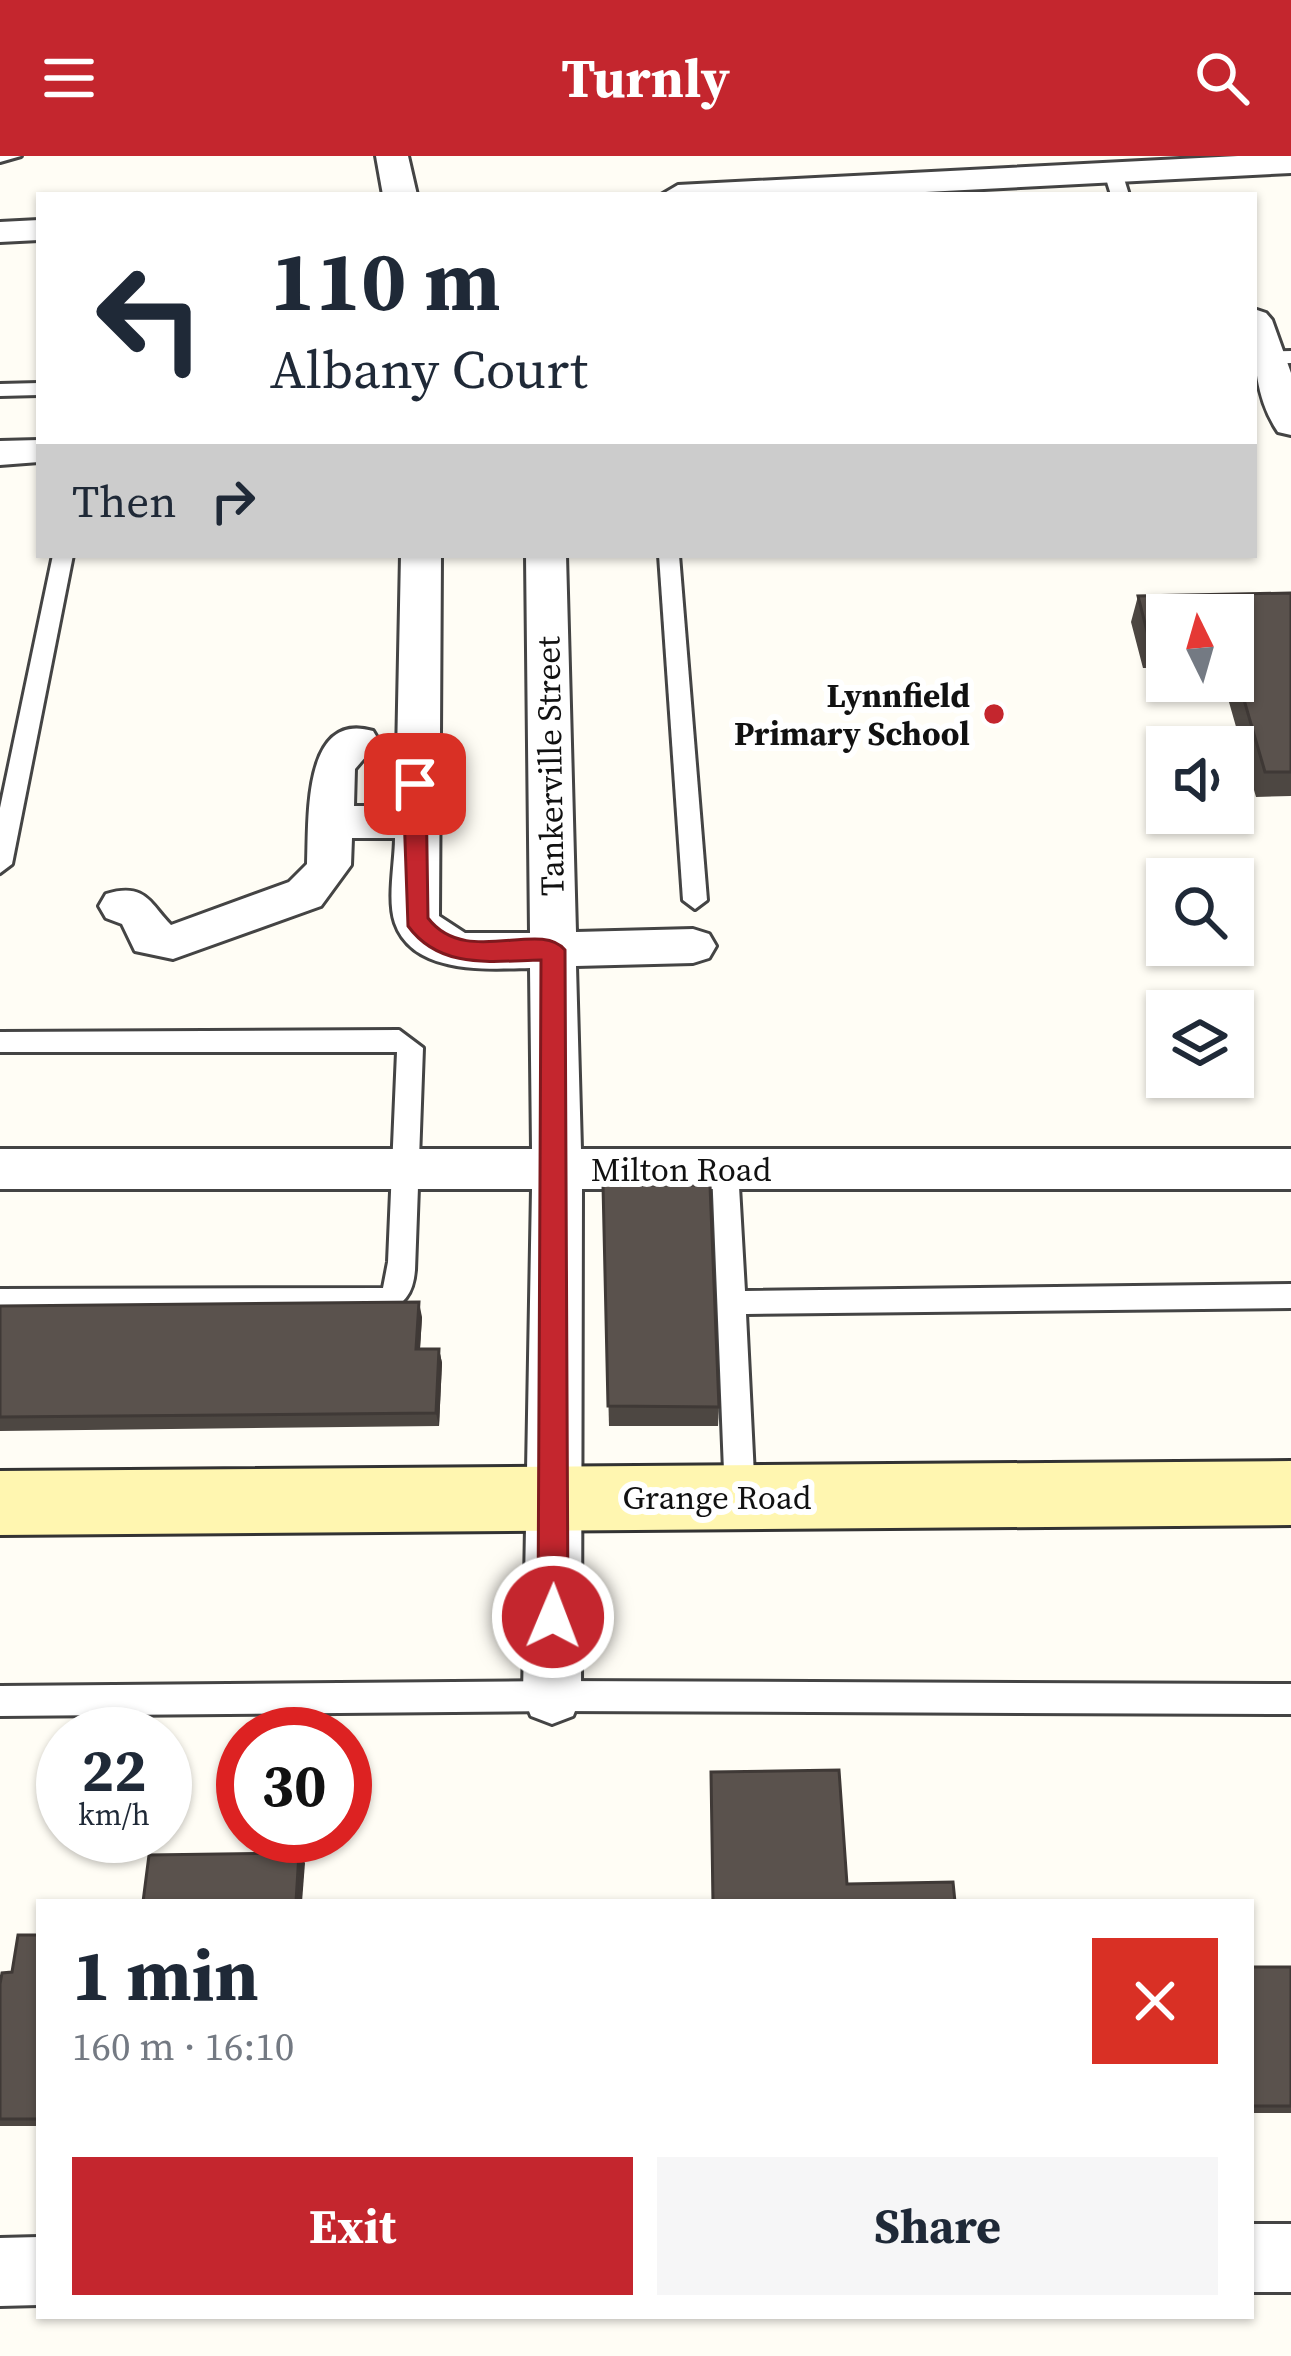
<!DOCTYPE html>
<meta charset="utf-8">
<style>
:root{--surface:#fff;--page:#f6f6f7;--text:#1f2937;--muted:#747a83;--accent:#c4262e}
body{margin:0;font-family:"Source Serif 4",serif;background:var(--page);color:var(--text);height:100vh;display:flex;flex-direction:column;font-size:45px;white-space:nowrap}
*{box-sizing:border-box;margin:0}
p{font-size:39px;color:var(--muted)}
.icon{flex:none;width:66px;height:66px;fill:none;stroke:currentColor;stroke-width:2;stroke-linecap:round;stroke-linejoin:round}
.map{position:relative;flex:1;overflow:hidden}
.details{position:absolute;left:36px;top:1743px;width:1218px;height:420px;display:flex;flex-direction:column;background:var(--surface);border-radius:0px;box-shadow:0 3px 9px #0004}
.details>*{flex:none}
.hud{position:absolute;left:36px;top:36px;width:1221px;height:366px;border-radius:0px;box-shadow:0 3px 9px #0004;background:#fff;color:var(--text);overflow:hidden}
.needle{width:78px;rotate:355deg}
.fabs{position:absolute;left:1146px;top:438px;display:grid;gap:24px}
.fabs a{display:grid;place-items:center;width:108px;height:108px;border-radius:0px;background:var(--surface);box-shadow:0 3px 9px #0004;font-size:60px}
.speed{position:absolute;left:36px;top:1551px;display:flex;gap:24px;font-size:60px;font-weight:700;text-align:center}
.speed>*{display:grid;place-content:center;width:156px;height:156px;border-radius:50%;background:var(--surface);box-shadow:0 3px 9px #0004;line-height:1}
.speed small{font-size:30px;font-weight:400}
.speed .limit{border:18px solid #d22;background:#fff;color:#111}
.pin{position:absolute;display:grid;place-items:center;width:102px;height:102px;color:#fff;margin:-51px;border-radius:24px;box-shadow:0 6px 18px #0006}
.me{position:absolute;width:132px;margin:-66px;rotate:1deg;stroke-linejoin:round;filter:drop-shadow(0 0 9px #0008)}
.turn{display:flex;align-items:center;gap:42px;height:252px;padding:0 36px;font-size:54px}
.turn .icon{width:156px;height:156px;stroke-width:2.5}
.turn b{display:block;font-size:84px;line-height:102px}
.then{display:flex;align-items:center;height:114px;padding:0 36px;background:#0003;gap:24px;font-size:45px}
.round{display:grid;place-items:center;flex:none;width:126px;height:126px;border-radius:0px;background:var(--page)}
.headline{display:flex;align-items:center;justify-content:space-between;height:204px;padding:0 36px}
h1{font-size:72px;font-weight:700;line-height:90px}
.primary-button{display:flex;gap:24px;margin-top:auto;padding:24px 36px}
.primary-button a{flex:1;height:138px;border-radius:0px;background:var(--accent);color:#fff;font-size:48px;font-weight:700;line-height:138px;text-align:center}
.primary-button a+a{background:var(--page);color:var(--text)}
header{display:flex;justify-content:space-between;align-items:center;height:156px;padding:0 36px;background:var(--accent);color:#fff;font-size:54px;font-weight:700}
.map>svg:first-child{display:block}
</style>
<header><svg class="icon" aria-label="menu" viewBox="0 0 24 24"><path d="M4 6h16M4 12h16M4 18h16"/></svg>Turnly<svg class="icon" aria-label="search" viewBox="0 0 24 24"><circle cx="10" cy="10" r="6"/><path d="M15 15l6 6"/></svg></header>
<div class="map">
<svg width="1291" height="2200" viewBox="0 0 1291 2200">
<rect width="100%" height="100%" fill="#fffdf5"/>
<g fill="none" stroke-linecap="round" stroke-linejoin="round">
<defs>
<g id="lane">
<path d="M0 0H21L0 6Z"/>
<path d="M1113 11 1122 16 1129 39H1111L1104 16Z"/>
<path d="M1291 195V207L1254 208V196Z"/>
<path d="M39 227V239L0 240V228Z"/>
<path d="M53 399H73L12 708 0 717V652Z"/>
<path d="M659 399H679L707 744 695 753 683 744Z"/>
<path d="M399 874 423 892 415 1114C413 1139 404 1149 380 1158L0 1157V1133L383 1132 388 1106 397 896H0V876Z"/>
<path d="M725 1002 734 1005 738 1013 745 1135 1291 1128V1152L746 1158 755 1340 750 1349 740 1353 730 1349 725 1340 712 1013 716 1005Z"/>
<path d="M552 1525 1291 1528V1558L552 1555 0 1560V1530Z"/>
</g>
<g id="street">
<path d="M376 0H408L417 39H383Z"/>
<path d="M1238 0H1291V17L867 39H661L678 29Z"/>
<path d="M39 64V84L0 86V66Z"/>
<path d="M1254 153 1266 157 1272 164 1291 217V279L1278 276C1253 239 1254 196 1254 153Z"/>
<path d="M39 284V306L0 309V285Z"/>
<path d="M401 399H441L439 760 465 777H530L526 399H566L576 776 693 773 709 778 716 790 709 802 693 807 576 810 581 993H1291V1033H582L581 1540 573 1560 552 1568 531 1560 523 1540 532 1033H0V993H532L530 812C488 813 413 819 395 767 387 744 395 706 395 682H352L351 709 321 750 173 803 135 795 122 768 106 762 99 750 106 738C146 726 150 748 171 769L289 726 307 708C309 665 302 554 373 575L379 585 355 613 354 650H396Z"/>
<rect x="1251" y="2068" width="40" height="68"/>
<path d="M39 2081V2149L0 2150V2082Z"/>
</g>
<path id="secondary" d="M1291 1305V1369L0 1379V1315Z"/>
</defs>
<use href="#lane" stroke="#444" stroke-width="6"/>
<use href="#street" stroke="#444" stroke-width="6"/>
<use href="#secondary" stroke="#333" stroke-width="6"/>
<use href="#lane" fill="#fff" fill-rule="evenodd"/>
<use href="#street" fill="#fff" fill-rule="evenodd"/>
<use href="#secondary" fill="#fff6b0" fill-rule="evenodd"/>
</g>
<g fill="#4d4742">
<path d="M1291 437V640L1256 641 1223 525H1233V459H1167V512H1143L1131 466 1138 440Z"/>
<path d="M603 1029 719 1251 718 1270H609Z"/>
<path d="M0 1150 422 1161 420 1193H439L442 1207 439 1270 0 1275Z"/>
<path d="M711 1616 847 1728 955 1746H712Z"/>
<path d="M39 1779V1970H0V1828L12 1816Z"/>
<rect x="1251" y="1811" width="40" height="146"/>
</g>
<g fill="#3f3936">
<path d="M419 1146 422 1161 419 1208 416 1193Z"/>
<path d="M439 1193 442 1207 439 1270 436 1257Z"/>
<path d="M299 1697 305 1707 302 1746H296Z"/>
</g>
<g fill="#5a524d" stroke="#3f3936" stroke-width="3">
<path d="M1291 437V616H1265L1233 506V459H1167V486L1150 487 1138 440Z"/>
<path d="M603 1029H710L719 1251 608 1250Z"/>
<path d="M419 1146 416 1193H439L436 1257 0 1261V1150Z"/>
<path d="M839 1614 847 1728 953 1726 955 1746H713L711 1616Z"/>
<path d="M299 1697 296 1746H143L149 1699Z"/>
<path d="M18 1779H39V1963H0V1828L2 1817 12 1816Z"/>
<rect x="1251" y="1811" width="40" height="139"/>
</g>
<path fill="#c4262e" stroke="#7f191e" stroke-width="3" d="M415 620 426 628 428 762C466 812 540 763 565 794L568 1461 564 1471 553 1475 542 1471 538 1461 541 804C492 805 440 814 408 770L403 628Z"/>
<circle fill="#c4262e" stroke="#fff" stroke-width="4.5" cx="994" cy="558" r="12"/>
<g text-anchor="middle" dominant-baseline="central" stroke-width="12" stroke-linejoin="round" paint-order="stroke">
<g font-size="33" font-weight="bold" fill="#111" stroke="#fff" text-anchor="end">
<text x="970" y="539">Lynnfield<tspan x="970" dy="38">Primary School</tspan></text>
</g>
<g font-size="33" fill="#111" stroke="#fff">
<text transform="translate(550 610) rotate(-91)">Tankerville Street</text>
<text x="681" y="1013">Milton Road</text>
<text x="717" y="1341">Grange Road</text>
</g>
</g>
</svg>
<div class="fabs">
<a><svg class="needle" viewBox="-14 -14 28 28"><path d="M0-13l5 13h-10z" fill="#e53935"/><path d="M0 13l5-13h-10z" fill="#747a83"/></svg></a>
<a><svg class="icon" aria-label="sound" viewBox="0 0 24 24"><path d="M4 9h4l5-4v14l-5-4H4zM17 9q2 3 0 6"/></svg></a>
<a><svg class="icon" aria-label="search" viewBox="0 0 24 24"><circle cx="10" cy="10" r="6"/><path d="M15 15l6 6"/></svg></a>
<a><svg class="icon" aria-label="layers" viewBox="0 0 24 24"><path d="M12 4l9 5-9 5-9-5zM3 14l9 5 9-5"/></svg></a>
</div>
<div class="speed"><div>22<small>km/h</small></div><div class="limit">30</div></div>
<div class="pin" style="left:415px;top:628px;background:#d93025"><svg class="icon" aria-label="arrive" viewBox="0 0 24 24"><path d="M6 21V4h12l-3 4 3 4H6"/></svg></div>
<svg class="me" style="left:553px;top:1461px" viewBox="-20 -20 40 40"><circle r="17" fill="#c4262e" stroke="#fff" stroke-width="3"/><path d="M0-11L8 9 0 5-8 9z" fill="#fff"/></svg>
<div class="hud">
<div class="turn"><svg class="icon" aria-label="left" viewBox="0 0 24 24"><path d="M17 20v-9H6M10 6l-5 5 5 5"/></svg><div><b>110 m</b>Albany Court</div></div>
<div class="then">Then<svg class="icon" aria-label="right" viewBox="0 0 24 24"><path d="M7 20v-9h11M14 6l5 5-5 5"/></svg></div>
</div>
<section class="details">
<div class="headline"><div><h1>1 min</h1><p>160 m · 16:10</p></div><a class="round" style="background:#d93025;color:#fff"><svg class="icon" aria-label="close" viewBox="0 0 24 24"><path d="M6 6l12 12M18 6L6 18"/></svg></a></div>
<div class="primary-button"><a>Exit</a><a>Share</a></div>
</section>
</div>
